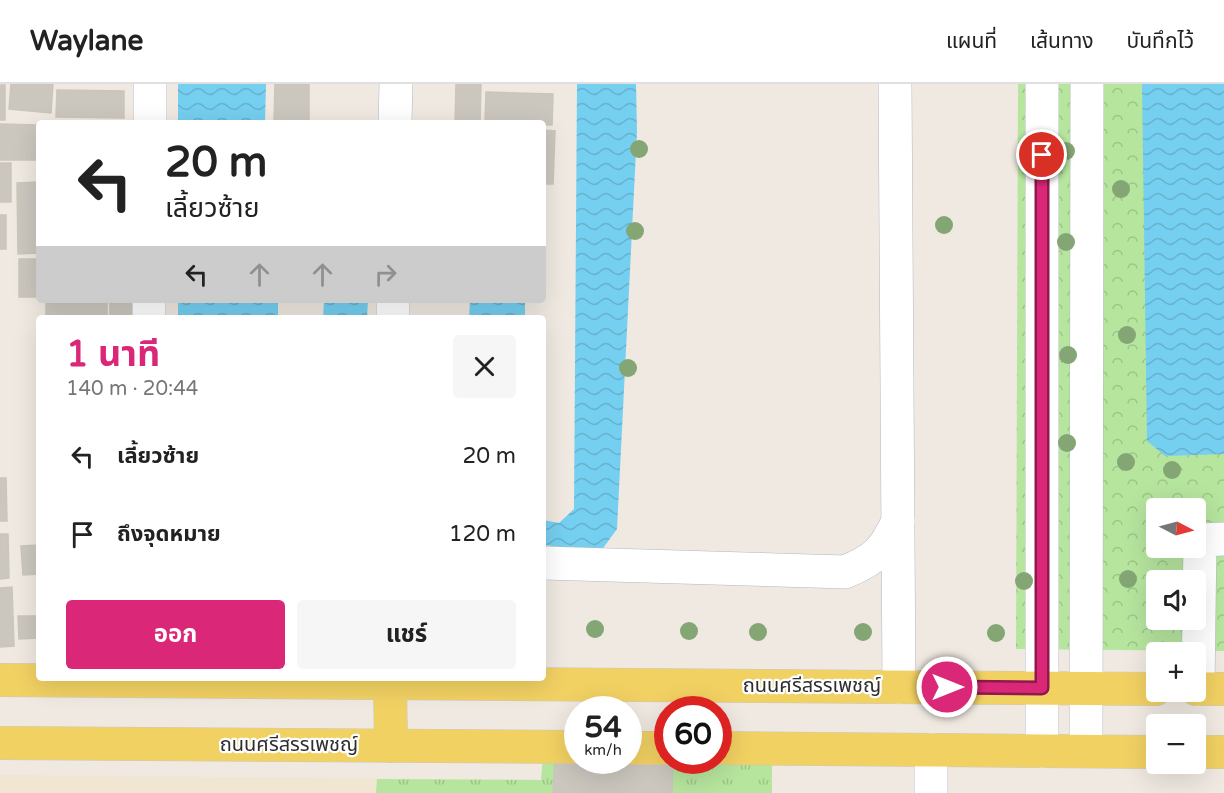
<!DOCTYPE html>
<html lang="th">
<meta charset="utf-8">
<style>
:root{--surface:#fff;--page:#f6f6f6;--text:#222;--muted:#767676;--line:#e0e0e0;--accent:#db2777}
body{margin:0;font-family:"Varela Round","Noto Sans Thai",sans-serif;background:var(--page);color:var(--text);height:100vh;display:flex;flex-direction:column;font-size:22px;white-space:nowrap}
*{box-sizing:border-box;margin:0}
p{font-size:20px;color:var(--muted)}
.icon{flex:none;width:33px;height:33px;fill:none;stroke:currentColor;stroke-width:2;stroke-linecap:round;stroke-linejoin:round}
.map{position:relative;flex:1;overflow:hidden}
.side{position:absolute;left:36px;top:231px;width:510px;height:366px;display:flex;flex-direction:column;background:var(--surface);border-radius:6px;box-shadow:0 6px 24px #0002}
.side>*{flex:none}
.guide{position:absolute;left:36px;top:36px;width:510px;height:183px;border-radius:6px;box-shadow:0 6px 24px #0002;background:#fff;color:var(--text);overflow:hidden}
.needle{width:39px;rotate:96deg}
.tools{position:absolute;left:1146px;top:414px;display:grid;gap:12px}
.tools a{display:grid;place-items:center;width:60px;height:60px;border-radius:6px;background:var(--surface);box-shadow:0 6px 24px #0002;font-size:30px}
.speed{position:absolute;left:564px;top:612px;display:flex;gap:12px;font-size:30px;font-weight:700;text-align:center}
.speed>*{display:grid;place-content:center;width:78px;height:78px;border-radius:50%;background:var(--surface);box-shadow:0 6px 24px #0002;line-height:1}
.speed small{font-size:15px;font-weight:400}
.speed .limit{border:9px solid #d22;background:#fff;color:#111}
.pin{position:absolute;display:grid;place-items:center;width:51px;height:51px;color:#fff;margin:-26px;border:3px solid #fff;border-radius:50%;box-shadow:0 2px 6px #0007}
.me{position:absolute;width:66px;margin:-33px;rotate:90deg;stroke-linejoin:round;filter:drop-shadow(0 0 4px #0008)}
.turn{display:flex;align-items:center;gap:21px;height:126px;padding:0 30px;font-size:27px}
.turn .icon{width:78px;height:78px;stroke-width:2.5}
.turn b{display:block;font-size:42px;line-height:51px}
.lanes{display:flex;align-items:center;height:57px;padding:0 30px;background:#0003;justify-content:center;gap:30px;direction:ltr}
.lanes .off{opacity:.35}
.round{display:grid;place-items:center;flex:none;width:63px;height:63px;border-radius:6px;background:var(--page)}
.overview{display:flex;align-items:center;justify-content:space-between;height:102px;padding:0 30px}
h1{font-size:36px;font-weight:700;line-height:45px;color:var(--accent)}
.button{display:flex;gap:12px;margin-top:auto;padding:12px 30px}
.button a{flex:1;height:69px;border-radius:6px;background:var(--accent);color:#fff;font-size:24px;font-weight:700;line-height:69px;text-align:center}
.button a+a{background:var(--page);color:var(--text)}
ul{padding:0;list-style:none}
li{display:flex;align-items:center;gap:18px;height:78px;padding:0 30px}
li div{flex:1}
li b{display:block;font-size:22px}
li em{font-style:normal}
header{display:flex;align-items:center;gap:36px;box-sizing:border-box;height:84px;padding:0 30px;background:var(--surface);border-bottom:2px solid var(--line)}
header strong{font-size:28px}
nav{display:flex;gap:33px;margin-inline-start:auto;font-size:21px}
.map>svg:first-child{display:block}
</style>
<header>
<strong>Waylane</strong>
<nav><a>แผนที่</a><a>เส้นทาง</a><a>บันทึกไว้</a></nav>
</header>
<div class="map">
<svg width="1224" height="709" viewBox="0 0 1224 709">
<defs>
<pattern id="grass-tufts" width="24" height="20" patternUnits="userSpaceOnUse" patternTransform="scale(1.5)"><rect width="24" height="20" fill="#b6e59e"/><path d="M3 7l-1-3M5 7V3M7 7l1-3M15 17l-1-3M17 17v-4M19 17l1-3" fill="none" stroke="#9dc588"/></pattern>
<pattern id="park-crowns" width="20" height="18" patternUnits="userSpaceOnUse" patternTransform="scale(1.5)"><rect width="20" height="18" fill="#b6e59e"/><path d="M2 6a3 3 0 1 1 6 0M12 15a3 3 0 1 1 6 0" fill="none" stroke="#9dc588"/></pattern>
<pattern id="water-waves" width="16" height="10" patternUnits="userSpaceOnUse" patternTransform="scale(1.5)"><rect width="16" height="10" fill="#75cff0"/><path d="M0 5q4-4 8 0t8 0" fill="none" stroke="#66b2ce"/></pattern>
</defs>
<rect width="100%" height="100%" fill="#efe9e1"/>
<path fill="#f0e6d1" d="M578 676 772 709H0V691L541 696Z"/>
<path fill="url(#grass-tufts)" d="M543 673 578 676H772V709H376L377 695 541 696Z"/>
<path fill="url(#park-crowns)" fill-rule="evenodd" d="M1018 0H1224V567L1016 565ZM1156 424H1196V464H1156ZM1156 496H1196V536H1156Z"/>
<g fill="url(#water-waves)">
<path d="M178 0H266L265 39H178Z"/>
<path d="M577 0H636L637 47 617 445 601 467 543 461V436L559 439 574 425Z"/>
<path d="M1142 0H1224V370L1165 372 1147 357Z"/>
<rect x="178" y="216" width="100" height="18"/>
<path d="M324 216H368L367 234H323Z"/>
<path d="M470 216H525V234H469Z"/>
</g>
<g fill="#cbc7bf" stroke="#cbc5ba" stroke-width="1.5">
<path d="M11 0H53L51 29 9 25Z"/>
<path d="M275 0H309V39H274Z"/>
<path d="M456 0H481L480 39H455Z"/>
<rect x="0" y="1" width="5" height="35"/>
<path d="M57 6 124 7V34L56 33Z"/>
<path d="M486 8 553 10 552 41H543V39H485Z"/>
<path d="M0 40 39 41V76H0Z"/>
<path d="M543 46 555 47 553 100H543Z"/>
<rect x="0" y="79" width="11" height="39"/>
<path d="M39 98V169L18 170 17 99Z"/>
<rect x="0" y="131" width="6" height="34"/>
<rect x="19" y="175" width="20" height="38"/>
<path d="M46 218 107 219V234H46Z"/>
<rect x="110" y="219" width="25" height="15"/>
<path d="M0 394H6L7 437H0Z"/>
<path d="M0 450H8L9 494 0 495Z"/>
<path d="M39 461V490L23 491 21 462Z"/>
<path d="M12 503 14 562 0 563V504Z"/>
<path d="M18 532H39V554L19 555Z"/>
<path d="M555 676 673 680 672 709H553Z"/>
</g>
<g fill="none" stroke-linecap="round" stroke-linejoin="round">
<defs>
<g id="minor">
<path d="M895 0 899 603"/>
<path d="M150 39V0"/>
<path d="M395 39 396 0"/>
<path d="M149 234V216"/>
<path d="M393 234V216"/>
<path d="M543 479 845 488C876 475 884 467 898 437"/>
<path d="M1198 605 1200 456 1224 455"/>
<path d="M1042 667V0"/>
<path d="M1086 667 1087 0"/>
<path d="M931 709V666"/>
</g>
<g id="major">
<path d="M0 596 1156 605"/>
<path d="M390 599 391 662"/>
<path d="M1196 605H1224"/>
<path d="M0 659 578 663"/>
<path d="M628 664H668"/>
<path d="M718 664 1156 668"/>
<path d="M1196 668H1224"/>
</g>
</defs>
<use href="#minor" stroke="#b4b7c1" stroke-width="34"/>
<use href="#major" stroke="#c9c9c9" stroke-width="34"/>
<use href="#minor" stroke="#fff" stroke-width="33"/>
<use href="#major" stroke="#f2d163" stroke-width="33"/>
</g>
<g fill="#84a574">
<circle cx="639" cy="65" r="9"/>
<circle cx="1066" cy="67" r="9"/>
<circle cx="1121" cy="105" r="9"/>
<circle cx="944" cy="141" r="9"/>
<circle cx="635" cy="147" r="9"/>
<circle cx="1066" cy="158" r="9"/>
<circle cx="1127" cy="251" r="9"/>
<circle cx="1068" cy="271" r="9"/>
<circle cx="628" cy="284" r="9"/>
<circle cx="1067" cy="359" r="9"/>
<circle cx="1126" cy="378" r="9"/>
<circle cx="1172" cy="386" r="9"/>
<circle cx="1128" cy="495" r="9"/>
<circle cx="1024" cy="497" r="9"/>
<circle cx="595" cy="545" r="9"/>
<circle cx="689" cy="547" r="9"/>
<circle cx="758" cy="548" r="9"/>
<circle cx="863" cy="548" r="9"/>
<circle cx="996" cy="549" r="9"/>
</g>
<g fill="none" stroke-linecap="round" stroke-linejoin="round">
<defs>
<path id="route" d="M947 603 1042 604V71"/>
</defs>
<use href="#route" stroke="#8e194d" stroke-width="15"/>
<use href="#route" stroke="#db2777" stroke-width="10"/>
</g>
<g text-anchor="middle" dominant-baseline="central" stroke-width="4.5" stroke-linejoin="round" paint-order="stroke">
<g font-size="20" fill="#2e2e2e" stroke="#fff">
<text x="812" y="602">ถนนศรีสรรเพชญ์</text>
<text x="289" y="661">ถนนศรีสรรเพชญ์</text>
</g>
</g>
</svg>
<div class="tools">
<a><svg class="needle" viewBox="-14 -14 28 28"><path d="M0-13l5 13h-10z" fill="#e53935"/><path d="M0 13l5-13h-10z" fill="#767676"/></svg></a>
<a><svg class="icon" aria-label="sound" viewBox="0 0 24 24"><path d="M4 9h4l5-4v14l-5-4H4zM17 9q2 3 0 6"/></svg></a>
<a>+</a>
<a>−</a>
</div>
<div class="speed"><div>54<small>km/h</small></div><div class="limit">60</div></div>
<div class="pin" style="left:1042px;top:71px;background:#d93025"><svg class="icon" aria-label="arrive" viewBox="0 0 24 24"><path d="M6 21V4h12l-3 4 3 4H6"/></svg></div>
<svg class="me" style="left:947px;top:603px" viewBox="-20 -20 40 40"><circle r="17" fill="#db2777" stroke="#fff" stroke-width="3"/><path d="M0-11L8 9 0 5-8 9z" fill="#fff"/></svg>
<div class="guide">
<div class="turn"><svg class="icon" aria-label="left" viewBox="0 0 24 24"><path d="M17 20v-9H6M10 6l-5 5 5 5"/></svg><div><b>20 m</b>เลี้ยวซ้าย</div></div>
<div class="lanes"><svg class="icon" aria-label="left" viewBox="0 0 24 24"><path d="M17 20v-9H6M10 6l-5 5 5 5"/></svg><svg class="icon off" aria-label="ahead" viewBox="0 0 24 24"><path d="M12 20V5M6 11l6-6 6 6"/></svg><svg class="icon off" aria-label="ahead" viewBox="0 0 24 24"><path d="M12 20V5M6 11l6-6 6 6"/></svg><svg class="icon off" aria-label="right" viewBox="0 0 24 24"><path d="M7 20v-9h11M14 6l5 5-5 5"/></svg></div>
</div>
<section class="side">
<div class="overview"><div><h1>1 นาที</h1><p>140 m · 20:44</p></div><a class="round"><svg class="icon" aria-label="close" viewBox="0 0 24 24"><path d="M6 6l12 12M18 6L6 18"/></svg></a></div>
<ul>
<li><svg class="icon" aria-label="left" viewBox="0 0 24 24"><path d="M17 20v-9H6M10 6l-5 5 5 5"/></svg><div><b>เลี้ยวซ้าย</b></div><em>20 m</em></li>
<li><svg class="icon" aria-label="arrive" viewBox="0 0 24 24"><path d="M6 21V4h12l-3 4 3 4H6"/></svg><div><b>ถึงจุดหมาย</b></div><em>120 m</em></li>
</ul>
<div class="button"><a>ออก</a><a>แชร์</a></div>
</section>
</div>
